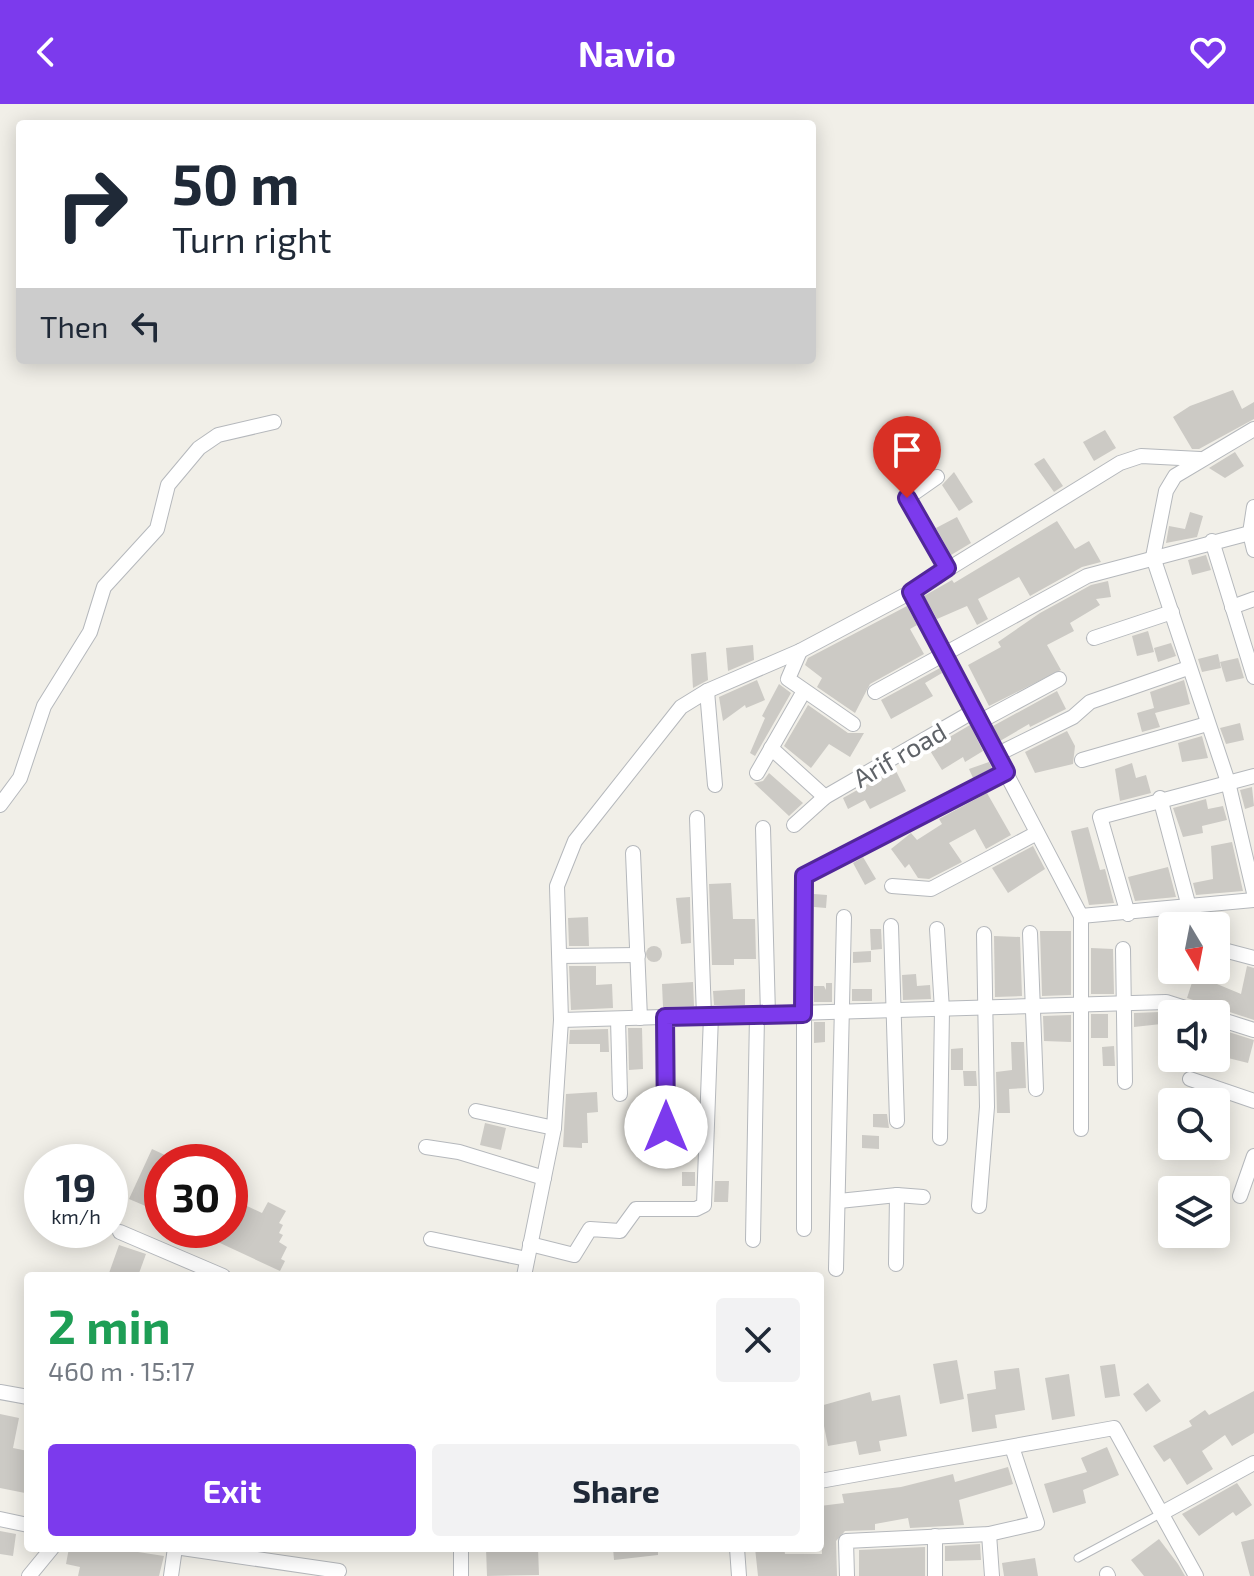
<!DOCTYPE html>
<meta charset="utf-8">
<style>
:root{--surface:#fff;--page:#f2f2f3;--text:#1f2937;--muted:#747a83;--accent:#7c3aed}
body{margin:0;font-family:"Exo 2",sans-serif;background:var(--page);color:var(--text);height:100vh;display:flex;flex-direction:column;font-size:30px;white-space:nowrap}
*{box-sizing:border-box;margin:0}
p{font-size:26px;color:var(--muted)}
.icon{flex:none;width:44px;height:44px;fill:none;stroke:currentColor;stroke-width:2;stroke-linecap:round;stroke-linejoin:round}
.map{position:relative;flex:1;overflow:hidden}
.panel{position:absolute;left:24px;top:1168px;width:800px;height:280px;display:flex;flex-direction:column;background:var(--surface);border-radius:8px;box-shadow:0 4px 20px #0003}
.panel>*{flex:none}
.hud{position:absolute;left:16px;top:16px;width:800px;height:244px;border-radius:8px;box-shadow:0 4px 20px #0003;background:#fff;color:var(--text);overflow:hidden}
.needle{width:52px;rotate:170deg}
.fabs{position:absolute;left:1158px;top:808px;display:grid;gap:16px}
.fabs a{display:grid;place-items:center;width:72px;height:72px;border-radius:8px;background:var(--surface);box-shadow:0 4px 20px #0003;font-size:40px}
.speed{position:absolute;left:24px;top:1040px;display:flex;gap:16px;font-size:40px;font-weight:700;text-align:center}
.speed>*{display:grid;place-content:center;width:104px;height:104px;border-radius:50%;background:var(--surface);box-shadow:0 4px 20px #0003;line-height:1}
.speed small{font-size:20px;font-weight:400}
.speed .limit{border:12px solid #d22;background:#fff;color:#111}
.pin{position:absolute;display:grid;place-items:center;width:68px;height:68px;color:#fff;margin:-82px -34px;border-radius:50% 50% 50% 0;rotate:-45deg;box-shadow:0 0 8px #0007}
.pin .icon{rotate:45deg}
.me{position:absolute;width:88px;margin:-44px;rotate:0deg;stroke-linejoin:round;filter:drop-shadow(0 0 6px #0008)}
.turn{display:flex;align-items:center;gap:28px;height:168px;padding:0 24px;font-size:36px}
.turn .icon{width:104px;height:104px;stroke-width:2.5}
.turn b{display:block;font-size:56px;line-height:68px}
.then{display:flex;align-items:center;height:76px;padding:0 24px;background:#0003;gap:16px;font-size:30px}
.round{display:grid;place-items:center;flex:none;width:84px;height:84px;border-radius:8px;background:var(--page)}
.overview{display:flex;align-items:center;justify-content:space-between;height:136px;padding:0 24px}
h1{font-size:48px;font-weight:700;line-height:60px;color:#1e9e55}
.primary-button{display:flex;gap:16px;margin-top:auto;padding:16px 24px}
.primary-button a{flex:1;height:92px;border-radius:8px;background:var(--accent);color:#fff;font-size:32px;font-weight:700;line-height:92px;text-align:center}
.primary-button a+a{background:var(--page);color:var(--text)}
header{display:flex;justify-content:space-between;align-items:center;height:104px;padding:0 24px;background:var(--accent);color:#fff;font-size:36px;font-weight:700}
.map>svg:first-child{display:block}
</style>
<header><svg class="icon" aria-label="back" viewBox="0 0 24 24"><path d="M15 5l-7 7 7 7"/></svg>Navio<svg class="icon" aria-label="heart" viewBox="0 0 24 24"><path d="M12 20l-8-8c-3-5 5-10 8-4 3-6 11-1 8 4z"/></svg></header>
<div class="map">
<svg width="1254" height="1472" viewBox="0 0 1254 1472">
<rect width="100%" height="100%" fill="#f1efe8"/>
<g fill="#cccac5">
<path d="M1233 286 1242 305 1254 298V315L1199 345H1192L1173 313 1190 302Z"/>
<path d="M1105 326 1116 344 1094 357 1083 338Z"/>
<path d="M1235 348 1244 362 1225 374 1209 364Z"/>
<path d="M1044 354 1063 382 1054 388 1034 360Z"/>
<path d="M954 368 973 398 959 407 942 381Z"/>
<path d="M1190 408 1203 412 1197 433 1166 439 1169 422 1185 425Z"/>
<path d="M957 413 971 439 951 451 936 424Z"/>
<path d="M1057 417 1075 445 1089 437 1101 458 1082 463 1030 492 1019 473 978 495 988 515 977 521 967 502 937 515 924 492 952 476 954 479Z"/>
<path d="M1206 451 1211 466 1192 471 1188 456Z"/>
<path d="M1108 477 1111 493 1096 495 1100 501 1070 519 1074 527 1047 541 1061 566 989 602 968 561 1001 543 998 538 1040 509 1091 481Z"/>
<path d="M907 502 917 521 910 525 924 550 870 580 855 609 817 583 822 574 805 561 808 554Z"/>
<path d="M1148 527 1154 548 1137 552 1132 532Z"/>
<path d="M1171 539 1176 552 1158 558 1154 544Z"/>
<path d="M753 541 754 556 728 567 726 544Z"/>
<path d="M706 548 708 576 693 584 691 550Z"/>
<path d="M1218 550 1221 564 1202 568 1198 555Z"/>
<path d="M1238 554 1244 574 1226 578 1220 558Z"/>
<path d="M940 564 942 569 925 579 933 592 891 615 881 596Z"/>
<path d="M757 576 765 596 746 604 745 601 723 617 719 593Z"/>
<path d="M1184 576 1190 600 1155 609 1160 623 1142 628 1137 609 1154 604 1150 588Z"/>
<path d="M779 580 791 589 755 652 750 649 765 614 762 612Z"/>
<path d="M1057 587 1066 605 1030 623 1029 620 1000 637 993 622Z"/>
<path d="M808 601 848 629H864L850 653 829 640 811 664 784 642Z"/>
<path d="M1240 619 1244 636 1226 640 1220 624Z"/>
<path d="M970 621 983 647 965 658 963 653 942 666 929 645Z"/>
<path d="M1067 627 1075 642 1073 660 1035 669 1025 648Z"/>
<path d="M1202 632 1208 654 1182 658 1178 639Z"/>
<path d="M989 658 992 664 973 674 969 665Z"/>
<path d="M1132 659 1136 674 1146 671 1151 689 1120 697 1115 665Z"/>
<path d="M895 665 906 687 870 705 865 696 848 705 843 694Z"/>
<path d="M769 669 803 699 789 712 754 679 763 677Z"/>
<path d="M1252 683 1254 702 1245 705 1240 686Z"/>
<path d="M987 689 1011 731 986 745 975 725 949 739 962 758 929 775 918 774 909 760 905 764 891 745 911 729 917 736 942 720 939 715Z"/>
<path d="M1206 695 1208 705 1223 702 1227 716 1202 722 1203 729 1183 733 1173 704Z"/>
<path d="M1088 723 1100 766 1105 765 1114 799 1089 801 1071 727Z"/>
<path d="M1232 738 1243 787 1196 791 1193 779 1213 775 1211 742Z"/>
<path d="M1033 742 1045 765 1008 789 992 764Z"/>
<path d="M863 753 876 775 865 781 853 759Z"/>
<path d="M1168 763 1176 793 1135 797 1128 773Z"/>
<path d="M731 779 733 815H755L756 855H734V861H712L709 780Z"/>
<path d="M814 790 827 791 826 804 814 803Z"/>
<path d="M690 793 691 839 681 840 676 794Z"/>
<path d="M588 813 589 842H569L568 814Z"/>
<path d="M870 825H881L882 845 871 846Z"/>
<path d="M1040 827H1071V891L1042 892Z"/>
<path d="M994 832 1020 833 1022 892 995 893Z"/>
<circle cx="654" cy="850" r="8"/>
<path d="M1091 844 1113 845 1114 890H1091Z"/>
<path d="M871 847V858L853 859V848Z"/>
<path d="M569 862H596V881L612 880 613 904 571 906Z"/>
<path d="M1247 862 1254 864V916L1187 894 1196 866H1208L1205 875 1241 890Z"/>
<path d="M916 870 917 882 930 881 931 895 903 896 902 871Z"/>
<path d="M693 878 694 902 663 903 662 880Z"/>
<path d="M826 879H832V898H814V882H824L826 886Z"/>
<path d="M745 885V901H714L713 887Z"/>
<rect x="852" y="885" width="20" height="12"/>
<path d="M1160 908 1161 920 1134 923V909Z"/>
<rect x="1091" y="910" width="17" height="24"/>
<path d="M1071 911V938L1044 937 1043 912Z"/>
<path d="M814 918H825V938L814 939Z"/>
<path d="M628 924H642L643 965 629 966Z"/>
<path d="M1216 924 1254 936 1248 959 1216 951Z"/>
<path d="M608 925 609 948H600V940H569L570 926Z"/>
<path d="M1011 938H1024L1026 984 1009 985 1010 1009H997L996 968 1012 966Z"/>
<path d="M1114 942 1115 962H1103L1102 943Z"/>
<path d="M963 944V966H951V945Z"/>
<path d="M963 967H976L977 982H964Z"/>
<path d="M597 988 598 1008 587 1009 588 1039H582V1044L563 1043 566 990Z"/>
<path d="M873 1010H887L889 1024 873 1023Z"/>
<path d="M485 1019 506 1024 501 1046 480 1041Z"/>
<path d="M862 1031 879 1032V1045L862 1044Z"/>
<path d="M152 1045 180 1058H162V1109L129 1095Z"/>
<rect x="682" y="1068" width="13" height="14"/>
<path d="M715 1077H729L728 1098H714Z"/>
<path d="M230 1094 262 1109 268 1098 286 1107 279 1119 283 1121 279 1129 283 1131 279 1138 287 1143 281 1155 285 1157 280 1167 192 1126H230Z"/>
<path d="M119 1141 146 1150 138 1172H108Z"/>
<path d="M957 1256 964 1295 940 1300 933 1260Z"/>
<path d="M1115 1260 1120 1292 1105 1294 1100 1262Z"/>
<path d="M1019 1264 1025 1306 995 1311 997 1324 972 1328 967 1290 996 1285 994 1267Z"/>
<path d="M1069 1270 1075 1312 1052 1316 1045 1274Z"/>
<path d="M1148 1279 1161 1297 1146 1308 1133 1290Z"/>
<path d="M1254 1287V1329L1232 1342 1225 1331 1202 1347 1213 1365 1187 1381 1170 1354 1164 1358 1153 1342 1192 1322 1189 1317 1205 1306 1209 1311Z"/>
<path d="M870 1288 872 1297 900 1291 907 1332 879 1337 881 1347 859 1351 856 1337 828 1342 820 1302Z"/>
<path d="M0 1310 19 1314 13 1344 28 1347 25 1389 0 1384Z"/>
<path d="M1107 1343 1119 1371 1083 1386 1086 1399 1053 1409 1044 1380 1087 1368 1081 1354Z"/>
<path d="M1008 1363 1013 1380 959 1396 964 1421 910 1424 908 1414 875 1420V1426L845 1427 836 1437 837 1472H758L755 1444H784L785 1450H822L820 1402 844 1399 842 1390 901 1383 953 1370 955 1378Z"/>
<path d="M1237 1379 1252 1401 1236 1412 1233 1408 1199 1432 1182 1410Z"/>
<path d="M0 1427 16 1430 13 1452 0 1450Z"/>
<path d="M1159 1435 1178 1460 1185 1472H1144L1131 1456Z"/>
<path d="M1254 1435V1472H1250L1241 1438Z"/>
<path d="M980 1440 981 1456 945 1457V1442Z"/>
<path d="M925 1443V1472H859V1446Z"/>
<path d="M69 1444H112L164 1452 159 1472H78L80 1463 66 1460Z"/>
<path d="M486 1444H538L539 1471 487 1472Z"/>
<path d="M613 1444H658V1451L614 1456Z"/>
<path d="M1035 1454 1038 1472H1004L1002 1459Z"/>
</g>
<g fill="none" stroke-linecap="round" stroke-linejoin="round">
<defs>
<path id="lane" d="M1078 1454 1162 1409"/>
<g id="street">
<path d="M1254 325 1175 372 1166 387 1153 453 1228 678 1254 789"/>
<path d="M937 373 907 394 947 464"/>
<path d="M1254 403 1250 429 1254 446"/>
<path d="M1212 437 1254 573"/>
<path d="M911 488 1081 812V1025"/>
<path d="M1232 503 1254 495"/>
<path d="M1094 534 1172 508"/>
<path d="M800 547 788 575 853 620"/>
<path d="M707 587 715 681"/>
<path d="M875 588 1087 472 1250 429"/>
<path d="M979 618 1059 575"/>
<path d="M771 644 825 693"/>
<path d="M996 651 1073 613 1090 598 1188 564"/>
<path d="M1082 656 1207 620"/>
<path d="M757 669 804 587"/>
<path d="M1160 694 1189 803"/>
<path d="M0 701 20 674 44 602 90 528 104 483 157 425 168 381 199 344 218 331 274 318"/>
<path d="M697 714 704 912"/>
<path d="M794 721 825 693 974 607"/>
<path d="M763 724 768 911"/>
<path d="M633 749 640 914"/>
<path d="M892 782 931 785 1037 729"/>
<path d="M1128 810 1100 713 1254 672"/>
<path d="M1081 812 1254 796"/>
<path d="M891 822 897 1017"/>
<path d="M937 825 942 906 940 1034"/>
<path d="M1030 829 1036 985"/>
<path d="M1216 844 1254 854"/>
<path d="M1123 845 1125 978"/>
<path d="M560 852 638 851"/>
<path d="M665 913 666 1050"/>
<path d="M1216 914 1254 926"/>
<path d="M618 915 620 990"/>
<path d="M561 916 1166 898 1204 910"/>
<path d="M1190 975 1254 997"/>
<path d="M476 1007 554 1024 561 916 557 782 575 737 681 603 707 587 800 547 911 488 1120 359 1141 352 1200 355"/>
<path d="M426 1043 459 1048 544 1074"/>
<path d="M1240 1092 1254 1052"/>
<path d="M839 1097 897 1091 923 1093"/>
<path d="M979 1102 987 1003 984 830"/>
<path d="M804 1125V772L1006 668"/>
<path d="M120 1128 223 1172"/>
<path d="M431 1135 527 1155"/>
<path d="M753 1136 757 911"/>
<path d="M530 1140 574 1151 590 1125 620 1127 636 1105H696L704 1101 711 912"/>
<path d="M896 1160 897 1091"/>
<path d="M836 1165 844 813"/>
<path d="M524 1172 554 1024"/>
<path d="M0 1288 28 1293"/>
<path d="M820 1377 1114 1324 1196 1472"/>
<path d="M1164 1408 1254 1359"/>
<path d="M0 1415 28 1421"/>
<path d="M989 1430 992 1472"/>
<path d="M935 1432V1472"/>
<path d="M182 1444 339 1467"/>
<path d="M737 1444 739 1472"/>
<path d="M1107 1470 1108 1472"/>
<path d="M29 1472 52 1444"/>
<path d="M171 1472 175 1444"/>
<path d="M461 1472V1444"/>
<path d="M847 1472 846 1437 989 1430 1037 1419 1012 1343"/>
</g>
</defs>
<use href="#lane" stroke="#b5b8bc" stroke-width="9"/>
<use href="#street" stroke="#b5b8bc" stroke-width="16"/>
<use href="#lane" stroke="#fff" stroke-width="7"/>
<use href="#street" stroke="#fff" stroke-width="14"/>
</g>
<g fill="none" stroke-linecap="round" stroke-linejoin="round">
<defs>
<path id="route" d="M666 1023 665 913 803 910 804 772 1006 668 911 488 947 464 907 394"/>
</defs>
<use href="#route" stroke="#51269a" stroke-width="20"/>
<use href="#route" stroke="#7c3aed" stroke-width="14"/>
</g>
<g text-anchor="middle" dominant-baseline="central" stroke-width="8" stroke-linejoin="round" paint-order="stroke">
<g font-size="26" fill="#5f6368" stroke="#fff">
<text transform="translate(899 650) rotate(-30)">Arif road</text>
</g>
</g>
</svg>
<div class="fabs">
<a><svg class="needle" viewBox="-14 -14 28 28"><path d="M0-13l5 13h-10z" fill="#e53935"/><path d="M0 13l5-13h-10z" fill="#747a83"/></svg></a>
<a><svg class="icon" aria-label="sound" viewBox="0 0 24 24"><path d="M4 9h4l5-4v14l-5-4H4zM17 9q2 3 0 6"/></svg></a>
<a><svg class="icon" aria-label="search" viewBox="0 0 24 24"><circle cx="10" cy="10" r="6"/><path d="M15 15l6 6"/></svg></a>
<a><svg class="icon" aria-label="layers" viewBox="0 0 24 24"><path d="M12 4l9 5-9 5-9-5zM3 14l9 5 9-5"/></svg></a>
</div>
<div class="speed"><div>19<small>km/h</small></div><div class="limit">30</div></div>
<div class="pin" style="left:907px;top:394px;background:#d93025"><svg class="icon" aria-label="arrive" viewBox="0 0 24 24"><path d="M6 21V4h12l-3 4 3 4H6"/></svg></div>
<svg class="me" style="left:666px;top:1023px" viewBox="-20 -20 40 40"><circle r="19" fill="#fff"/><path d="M0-13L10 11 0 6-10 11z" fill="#7c3aed"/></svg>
<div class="hud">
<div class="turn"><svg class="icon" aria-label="right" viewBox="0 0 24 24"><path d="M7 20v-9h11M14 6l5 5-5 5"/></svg><div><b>50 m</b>Turn right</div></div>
<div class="then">Then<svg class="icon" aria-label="left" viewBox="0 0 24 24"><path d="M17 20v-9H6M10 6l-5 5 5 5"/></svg></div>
</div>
<section class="panel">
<div class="overview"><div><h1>2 min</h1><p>460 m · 15:17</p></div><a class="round"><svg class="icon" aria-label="close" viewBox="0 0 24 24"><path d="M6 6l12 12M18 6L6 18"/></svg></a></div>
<div class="primary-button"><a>Exit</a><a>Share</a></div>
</section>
</div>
